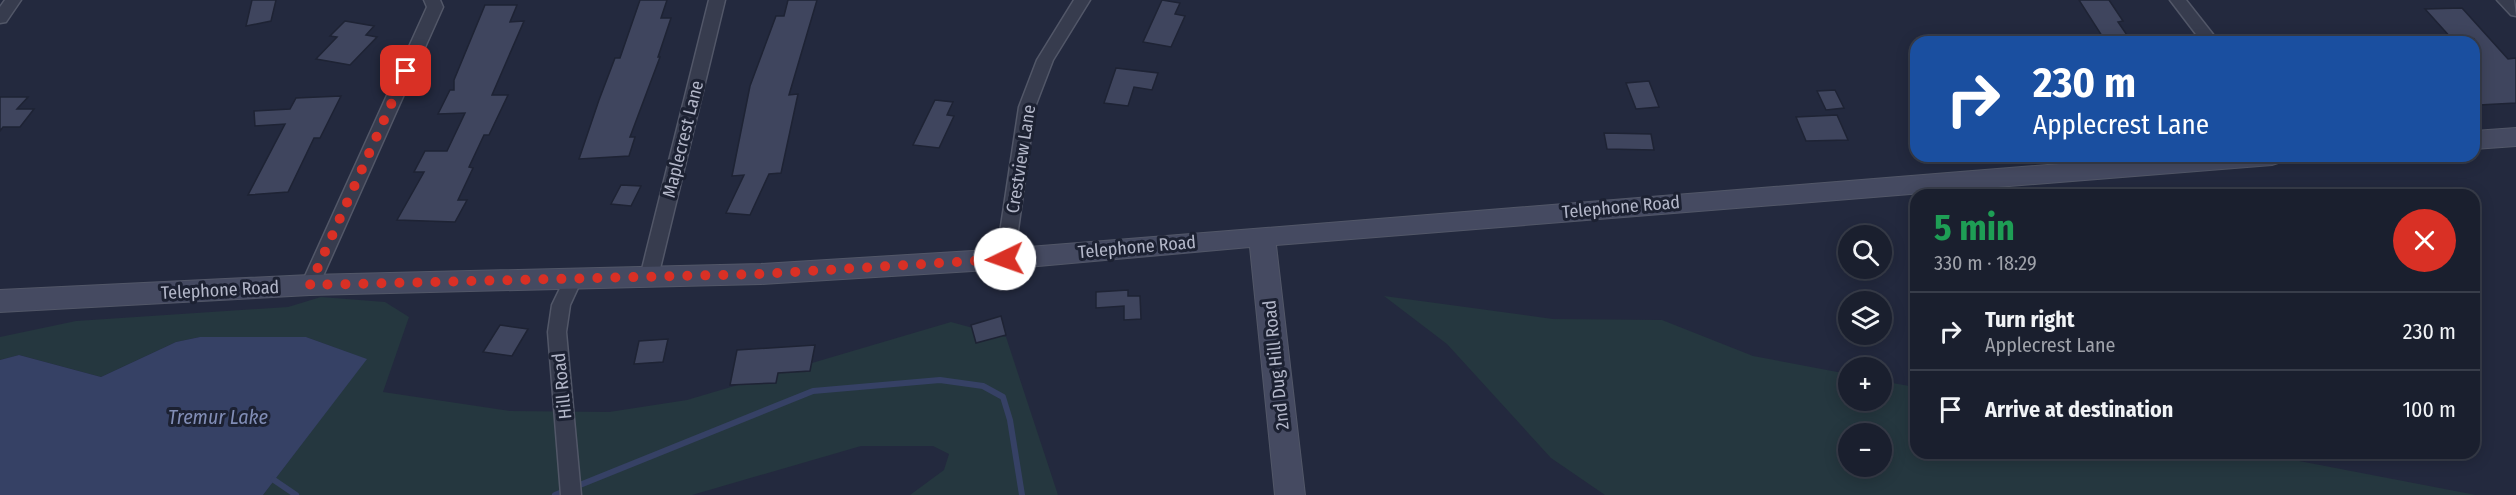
<!DOCTYPE html>
<meta charset="utf-8">
<style>
:root{--surface:#1a1f2e;--page:#272c3a;--text:#f1f3f6;--muted:#9fa2aa;--line:#383d4a}
body{margin:0;font-family:"Fira Sans Condensed",sans-serif;background:var(--page);color:var(--text);height:100vh;display:flex;flex-direction:column;font-size:22px;white-space:nowrap}
*{box-sizing:border-box;margin:0}
p{font-size:20px;color:var(--muted)}
.icon{flex:none;width:33px;height:33px;fill:none;stroke:currentColor;stroke-width:2;stroke-linecap:round;stroke-linejoin:round}
.map{position:relative;flex:1;overflow:hidden}
.panel{position:absolute;left:1910px;top:189px;width:570px;height:270px;display:flex;flex-direction:column;background:var(--surface);border-radius:18px;box-shadow:0 3px 15px #0003,0 0 0 2px var(--line)}
.panel>*{flex:none}
.hud{position:absolute;left:1910px;top:36px;width:570px;height:126px;border-radius:18px;box-shadow:0 3px 15px #0003,0 0 0 2px var(--line);background:#1a4fa0;color:#fff;overflow:hidden}
.tools{position:absolute;left:1838px;top:225px;display:grid;gap:12px}
.tools a{display:grid;place-items:center;width:54px;height:54px;border-radius:50%;background:var(--surface);box-shadow:0 3px 15px #0003,0 0 0 2px var(--line);font-size:30px}
.pin{position:absolute;display:grid;place-items:center;width:51px;height:51px;color:#fff;margin:-26px;border-radius:12px;box-shadow:0 3px 9px #0006}
.me{position:absolute;width:66px;margin:-33px;rotate:267deg;stroke-linejoin:round;filter:drop-shadow(0 0 4px #0008)}
.turn{display:flex;align-items:center;gap:21px;height:126px;padding:0 24px;font-size:27px}
.turn .icon{width:78px;height:78px;stroke-width:2.5}
.turn b{display:block;font-size:42px;line-height:51px}
.round{display:grid;place-items:center;flex:none;width:63px;height:63px;border-radius:32px;background:var(--page)}
.overview{display:flex;align-items:center;justify-content:space-between;height:102px;padding:0 24px}
h1{font-size:36px;font-weight:700;line-height:45px;color:#1e9e55}
ul{padding:0;list-style:none}
li{display:flex;align-items:center;gap:18px;height:78px;padding:0 24px;border-top:2px solid var(--line)}
li div{flex:1}
li b{display:block;font-size:22px}
li em{font-style:normal}
.map>svg:first-child{display:block}
</style>
<div class="map">
<svg width="2516" height="495" viewBox="0 0 2516 495">
<rect width="100%" height="100%" fill="#23293e"/>
<g fill="#25373f" fill-rule="evenodd">
<path d="M1384 296 1553 319 1662 320 1753 356 1848 374V400H1881V381L1915 387 1916 453H2257L2476 495H1605L1551 458 1447 344ZM1848 434H1881V466H1848Z"/>
<path d="M321 297 385 302 409 317 383 392 510 411 609 412 687 400 951 322 1006 337 1058 495H910L944 470 949 454 933 446H861L692 495H263L366 359 306 337H200L176 342 101 377 19 355 0 360V337L76 321 288 307Z"/>
</g>
<path fill="#364165" d="M200 337H306L367 359 263 495H0V360L19 355 101 377 176 342Z"/>
<g fill="none" stroke-linecap="round" stroke-linejoin="round">
<g stroke="#364165" stroke-width="6">
<path d="M274 480 296 495"/>
<path d="M555 495 813 391 940 380 983 386 1003 397 1010 420 1022 495"/>
</g>
</g>
<g fill="#3f455e" stroke="#1e2334" stroke-width="1.5">
<path d="M252 0H276L271 21 246 26Z"/>
<path d="M640 0H667L661 18H671L658 57H660L630 137H635L629 156 579 159 599 100 615 58H620Z"/>
<path d="M788 0H817L789 95 798 94 781 173 769 174 750 215 726 213 744 175 732 176 750 86 776 16H784Z"/>
<path d="M1162 0 1180 3 1175 14 1185 16 1171 47 1143 42Z"/>
<path d="M2079 0H2109L2123 21 2118 22 2127 35 2102 36Z"/>
<path d="M485 5H517L510 22 524 21 492 95H508L489 135H484L469 167 473 168 458 200H467L455 222 397 220 424 172H414L425 151H447L465 113 438 114 450 90H454V80Z"/>
<path d="M2462 8 2508 59 2516 58V103L2479 105 2474 98V39L2453 40 2425 9Z"/>
<path d="M345 21 374 26 366 35 377 37 350 65 316 59 337 37 330 36Z"/>
<path d="M1116 68 1158 73 1152 90 1134 87 1128 106 1104 103Z"/>
<path d="M1649 81 1659 107 1636 109 1626 83Z"/>
<path d="M1835 90 1844 108 1826 110 1817 91Z"/>
<path d="M341 96 320 138H314L288 192 248 195 285 124 255 126 254 111 290 109 296 98Z"/>
<path d="M0 97H28L17 109H34L20 127H3L0 131Z"/>
<path d="M935 100 953 102 947 115 954 116 939 148 913 145Z"/>
<path d="M1837 115 1848 140 1806 141 1796 117Z"/>
<path d="M1604 133 1651 134 1654 150 1607 149Z"/>
<path d="M621 185 641 186 631 206 611 204Z"/>
<path d="M1128 290V296H1140L1141 319 1124 320V306L1096 308V292Z"/>
<path d="M1001 316 1006 335 976 343 971 325Z"/>
<path d="M500 325 528 329 512 356 483 352Z"/>
<path d="M668 339 663 362 634 364 639 341Z"/>
<path d="M815 345 810 371 778 373 776 383 730 385 737 350Z"/>
</g>
<g fill="none" stroke-linecap="round" stroke-linejoin="round">
<defs>
<g id="street">
<path d="M5 0H21L6 22 0 23V7Z"/>
<path d="M424 0H440L443 7 319 285 317 290 310 292 303 290 301 285 427 7Z"/>
<path d="M709 0H725L658 277 655 282 649 284 643 282 640 277Z"/>
<path d="M1074 0H1090L1053 60 1035 107 1014 259 1011 264H999L996 259 1019 107 1037 60Z"/>
<path d="M2170 0H2186L2219 42H2202Z"/>
<path d="M2497 0H2514L2516 16 2511 15Z"/>
<path d="M573 272 579 274 582 279 570 305 566 332 581 495H561L548 332 552 305 567 274Z"/>
</g>
<g id="secondary">
<path d="M2516 128V146L2474 149V131Z"/>
<path d="M2159 156H2284L2281 162 2272 165 1276 245 1305 495H1275L1250 247 1005 269 761 284 310 295 0 312V290L310 275 761 264 1005 249Z"/>
</g>
</defs>
<use href="#street" stroke="#525768" stroke-width="3"/>
<use href="#secondary" stroke="#525768" stroke-width="2"/>
<use href="#street" fill="#373c4e" fill-rule="evenodd"/>
<use href="#secondary" fill="#454a61" fill-rule="evenodd"/>
</g>
<g fill="none" stroke-linecap="round" stroke-linejoin="round">
<path stroke="#d93025" stroke-width="10" stroke-dasharray="0 18" d="M406 71 310 285 761 274 1005 259"/>
</g>
<g text-anchor="middle" dominant-baseline="central" stroke-width="6" stroke-linejoin="round" paint-order="stroke">
<g font-size="18" fill="#b3b7c9" stroke="#1c2132">
<text transform="translate(683 139) rotate(-76)">Maplecrest Lane</text>
<text transform="translate(1021 159) rotate(-81)">Crestview Lane</text>
<text transform="translate(1621 207) rotate(-5)">Telephone Road</text>
<text transform="translate(1137 247) rotate(-5)">Telephone Road</text>
<text transform="translate(220 290) rotate(-3)">Telephone Road</text>
<text transform="translate(1276 365) rotate(-96)">2nd Dug Hill Road</text>
<text transform="translate(562 386) rotate(-96)">Hill Road</text>
</g>
<g font-size="20" font-style="italic" fill="#818db6" stroke="#1c2132">
<text x="218" y="417">Tremur Lake</text>
</g>
</g>
</svg>
<div class="tools">
<a><svg class="icon" aria-label="search" viewBox="0 0 24 24"><circle cx="10" cy="10" r="6"/><path d="M15 15l6 6"/></svg></a>
<a><svg class="icon" aria-label="layers" viewBox="0 0 24 24"><path d="M12 4l9 5-9 5-9-5zM3 14l9 5 9-5"/></svg></a>
<a>+</a>
<a>−</a>
</div>
<div class="pin" style="left:406px;top:71px;background:#d93025"><svg class="icon" aria-label="arrive" viewBox="0 0 24 24"><path d="M6 21V4h12l-3 4 3 4H6"/></svg></div>
<svg class="me" style="left:1005px;top:259px" viewBox="-20 -20 40 40"><circle r="19" fill="#fff"/><path d="M0-13L10 11 0 6-10 11z" fill="#d93025"/></svg>
<div class="hud">
<div class="turn"><svg class="icon" aria-label="right" viewBox="0 0 24 24"><path d="M7 20v-9h11M14 6l5 5-5 5"/></svg><div><b>230 m</b>Applecrest Lane</div></div>
</div>
<section class="panel">
<div class="overview"><div><h1>5 min</h1><p>330 m · 18:29</p></div><a class="round" style="background:#d93025;color:#fff"><svg class="icon" aria-label="close" viewBox="0 0 24 24"><path d="M6 6l12 12M18 6L6 18"/></svg></a></div>
<ul>
<li><svg class="icon" aria-label="right" viewBox="0 0 24 24"><path d="M7 20v-9h11M14 6l5 5-5 5"/></svg><div><b>Turn right</b><p>Applecrest Lane</p></div><em>230 m</em></li>
<li><svg class="icon" aria-label="arrive" viewBox="0 0 24 24"><path d="M6 21V4h12l-3 4 3 4H6"/></svg><div><b>Arrive at destination</b></div><em>100 m</em></li>
</ul>
</section>
</div>
